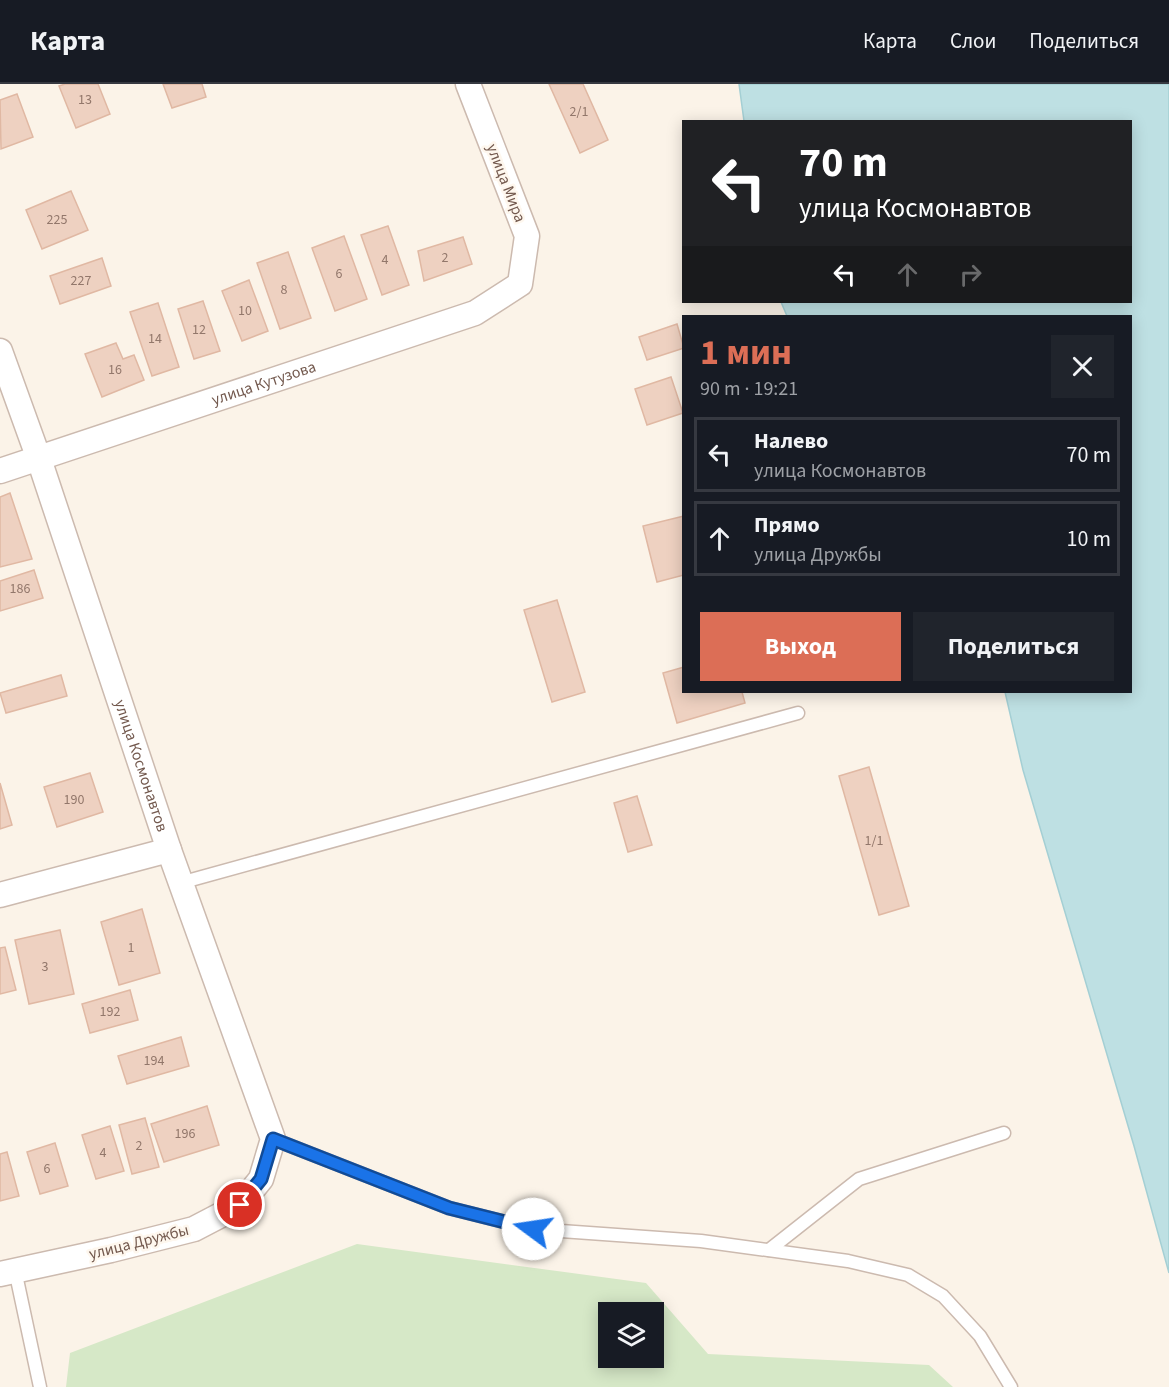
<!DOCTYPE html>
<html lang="ru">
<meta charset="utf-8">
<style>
:root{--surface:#171b24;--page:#20242c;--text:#f1f3f6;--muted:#9ea1a6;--line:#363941;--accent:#dc6e56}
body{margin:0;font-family:"Source Sans 3",sans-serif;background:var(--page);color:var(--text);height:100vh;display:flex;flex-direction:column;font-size:22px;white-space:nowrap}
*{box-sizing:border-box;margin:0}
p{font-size:20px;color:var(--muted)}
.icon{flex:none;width:33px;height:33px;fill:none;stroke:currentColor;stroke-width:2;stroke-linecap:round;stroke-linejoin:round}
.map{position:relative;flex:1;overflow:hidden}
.side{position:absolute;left:682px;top:231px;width:450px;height:378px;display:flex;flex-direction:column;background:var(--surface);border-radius:0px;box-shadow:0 3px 15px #0003}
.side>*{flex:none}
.banner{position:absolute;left:682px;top:36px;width:450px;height:183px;border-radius:0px;box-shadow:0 3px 15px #0003;background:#202124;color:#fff;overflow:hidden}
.tools{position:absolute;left:598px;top:1218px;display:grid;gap:12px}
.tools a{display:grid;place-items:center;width:66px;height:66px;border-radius:0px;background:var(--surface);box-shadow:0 3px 15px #0003;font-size:30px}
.pin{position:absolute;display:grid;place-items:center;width:51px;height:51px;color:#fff;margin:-26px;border:3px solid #fff;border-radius:50%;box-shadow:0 2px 6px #0007}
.me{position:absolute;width:66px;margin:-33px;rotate:284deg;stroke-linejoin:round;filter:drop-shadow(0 0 4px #0008)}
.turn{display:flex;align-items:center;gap:21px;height:126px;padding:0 18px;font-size:27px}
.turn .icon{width:78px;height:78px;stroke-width:2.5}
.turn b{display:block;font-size:42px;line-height:51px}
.lanes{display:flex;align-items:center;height:57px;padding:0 18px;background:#0003;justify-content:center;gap:30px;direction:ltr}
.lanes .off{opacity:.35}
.round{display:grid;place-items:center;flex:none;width:63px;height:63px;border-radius:0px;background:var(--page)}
.overview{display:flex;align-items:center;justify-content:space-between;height:102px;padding:0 18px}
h1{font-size:36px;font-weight:700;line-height:45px;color:var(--accent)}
.primary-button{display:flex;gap:12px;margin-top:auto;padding:12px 18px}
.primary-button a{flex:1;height:69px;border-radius:0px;background:var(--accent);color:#fff;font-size:24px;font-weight:700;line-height:69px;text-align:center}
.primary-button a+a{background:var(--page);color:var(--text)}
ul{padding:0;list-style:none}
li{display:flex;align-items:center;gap:18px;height:75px;margin:0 12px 9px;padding:0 6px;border:3px solid var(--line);border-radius:0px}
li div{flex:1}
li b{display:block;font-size:22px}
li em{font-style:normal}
header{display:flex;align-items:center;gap:36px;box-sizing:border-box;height:84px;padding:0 30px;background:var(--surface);border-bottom:2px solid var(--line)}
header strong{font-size:28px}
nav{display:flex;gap:33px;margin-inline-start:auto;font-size:21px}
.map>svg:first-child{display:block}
</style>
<header>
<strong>Карта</strong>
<nav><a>Карта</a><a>Слои</a><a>Поделиться</a></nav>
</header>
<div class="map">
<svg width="1169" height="1303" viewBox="0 0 1169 1303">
<rect width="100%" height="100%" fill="#fbf3e8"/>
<path fill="#d6e8c7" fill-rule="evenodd" d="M357 1160 646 1199 708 1270 929 1281 953 1303H66L70 1269ZM609 1228H654V1274H609Z"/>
<path fill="#bee0e3" stroke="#a4cfd4" stroke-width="1.5" d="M739 0H1169V1189L1134 1062 1023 686 1005 608H1131V232H787L781 218H1131V38L744 37Z"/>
<g fill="#eed1c1" stroke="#e0b8a3" stroke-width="1.5">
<path d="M65 0H98L110 30 76 44 59 2Z"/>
<path d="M163 0H202L206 13 172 24Z"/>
<path d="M549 0H583L608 56 580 69Z"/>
<path d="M17 10 33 53 1 65 0 16Z"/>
<path d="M71 107 88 146 42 165 26 126Z"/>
<path d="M388 142 409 201 382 211 361 151Z"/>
<path d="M344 152 367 215 335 227 312 164Z"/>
<path d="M463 153 472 180 424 197 418 167Z"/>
<path d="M288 168 311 234 280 245 257 179Z"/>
<path d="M102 174 111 202 60 220 50 192Z"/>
<path d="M249 196 268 247 242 257 222 207Z"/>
<path d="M203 217 220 267 194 275 178 225Z"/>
<path d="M158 219 179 283 152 292 130 228Z"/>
<path d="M677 240 684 264 647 276 639 253Z"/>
<path d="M116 259 123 275 134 271 144 296 102 313 85 270Z"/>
<path d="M671 293 683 329 647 341 635 305Z"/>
<path d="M10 409 32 475 0 483V413Z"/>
<path d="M684 432V491L657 498 643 442Z"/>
<path d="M34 486 43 514 0 527V497Z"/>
<path d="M557 516 585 608 552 618 524 526Z"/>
<path d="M684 583V608H742L745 619 677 639 663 589Z"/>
<path d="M61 591 67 612 6 629 0 609Z"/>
<path d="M869 683 909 822 879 831 839 692Z"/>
<path d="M90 689 103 728 57 743 44 703Z"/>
<path d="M0 699 12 741 0 745Z"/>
<path d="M637 712 652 761 628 768 614 719Z"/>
<path d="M142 825 160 889 119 901 101 838Z"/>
<path d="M60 846 74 910 29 920 15 856Z"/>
<path d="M5 863 16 906 0 910V864Z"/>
<path d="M130 906 138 936 90 949 82 920Z"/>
<path d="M181 953 189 982 127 1000 118 972Z"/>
<path d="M207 1022 219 1061 164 1078 151 1040Z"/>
<path d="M145 1034 159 1083 132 1090 119 1041Z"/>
<path d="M110 1042 124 1087 96 1095 82 1051Z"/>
<path d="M55 1059 68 1102 40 1110 27 1068Z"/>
<path d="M7 1068 19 1112 0 1117V1070Z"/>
</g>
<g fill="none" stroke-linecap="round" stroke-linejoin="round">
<defs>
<g id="service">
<path d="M180 799 798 629"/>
<path d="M273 1055 449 1124 533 1145 701 1157 848 1177 908 1191 943 1212 980 1252 1011 1303"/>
<path d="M769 1166 859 1095 1004 1049"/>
<path d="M15 1186 40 1303"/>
</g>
<g id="minor">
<path id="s1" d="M0 267 39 375 169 766 273 1055 261 1095 240 1121 194 1145 111 1166 0 1190"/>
<path id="s2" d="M0 387 475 229 520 200 527 152 468 0"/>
<path d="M0 811 169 766"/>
</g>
</defs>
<use href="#service" stroke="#ccbaaf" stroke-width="15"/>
<use href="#minor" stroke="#ccbaaf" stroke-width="27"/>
<use href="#service" stroke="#fff" stroke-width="12"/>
<use href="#minor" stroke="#fff" stroke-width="24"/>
</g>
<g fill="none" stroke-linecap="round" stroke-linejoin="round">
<defs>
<path id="route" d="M240 1121 261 1095 273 1055 449 1124 533 1145"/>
</defs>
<use href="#route" stroke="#114b97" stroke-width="15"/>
<use href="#route" stroke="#1a73e8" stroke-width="10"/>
</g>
<g text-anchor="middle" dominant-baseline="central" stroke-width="5" stroke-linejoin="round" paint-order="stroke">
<g font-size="14" fill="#92776b">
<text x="85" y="16">13</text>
<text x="579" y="28">2/1</text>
<text x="57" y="136">225</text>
<text x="445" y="174">2</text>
<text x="385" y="176">4</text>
<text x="339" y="190">6</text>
<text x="81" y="197">227</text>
<text x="284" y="206">8</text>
<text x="245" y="227">10</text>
<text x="199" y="246">12</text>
<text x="155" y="255">14</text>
<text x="115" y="286">16</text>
<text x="20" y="505">186</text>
<text x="74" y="716">190</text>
<text x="874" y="757">1/1</text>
<text x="131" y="864">1</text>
<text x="45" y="883">3</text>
<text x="110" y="928">192</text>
<text x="154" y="977">194</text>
<text x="185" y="1050">196</text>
<text x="139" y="1062">2</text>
<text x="103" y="1069">4</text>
<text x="47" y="1085">6</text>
</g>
<g font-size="16" fill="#73594e" stroke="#fef7ee">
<text transform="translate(506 99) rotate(69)">улица Мира</text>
<text stroke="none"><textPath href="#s2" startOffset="278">улица Кутузова</textPath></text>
<text stroke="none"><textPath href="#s1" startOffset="438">улица Космонавтов</textPath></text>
<text transform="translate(139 1158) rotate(-14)">улица Дружбы</text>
</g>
</g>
</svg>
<div class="tools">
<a><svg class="icon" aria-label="layers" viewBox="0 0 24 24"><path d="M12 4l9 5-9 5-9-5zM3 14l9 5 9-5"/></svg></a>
</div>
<div class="pin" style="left:240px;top:1121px;background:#d93025"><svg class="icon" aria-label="arrive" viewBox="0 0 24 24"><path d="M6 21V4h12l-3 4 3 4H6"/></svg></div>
<svg class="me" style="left:533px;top:1145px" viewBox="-20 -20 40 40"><circle r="19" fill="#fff"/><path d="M0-13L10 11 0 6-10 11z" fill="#1a73e8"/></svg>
<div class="banner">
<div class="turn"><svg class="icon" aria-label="left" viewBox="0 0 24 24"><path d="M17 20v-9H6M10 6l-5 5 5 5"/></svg><div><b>70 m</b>улица Космонавтов</div></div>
<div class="lanes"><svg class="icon" aria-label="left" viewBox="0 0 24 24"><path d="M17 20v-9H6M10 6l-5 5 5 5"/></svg><svg class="icon off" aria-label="ahead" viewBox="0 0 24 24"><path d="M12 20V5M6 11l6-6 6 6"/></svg><svg class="icon off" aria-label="right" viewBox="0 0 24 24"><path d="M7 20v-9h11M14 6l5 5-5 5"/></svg></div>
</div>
<section class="side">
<div class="overview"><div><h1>1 мин</h1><p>90 m · 19:21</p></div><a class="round"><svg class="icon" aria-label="close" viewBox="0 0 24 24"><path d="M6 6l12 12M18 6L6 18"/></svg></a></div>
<ul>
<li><svg class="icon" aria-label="left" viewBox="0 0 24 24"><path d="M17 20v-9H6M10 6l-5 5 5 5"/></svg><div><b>Налево</b><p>улица Космонавтов</p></div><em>70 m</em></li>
<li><svg class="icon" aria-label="ahead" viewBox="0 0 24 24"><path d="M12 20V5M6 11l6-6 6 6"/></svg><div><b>Прямо</b><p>улица Дружбы</p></div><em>10 m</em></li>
</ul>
<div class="primary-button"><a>Выход</a><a>Поделиться</a></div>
</section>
</div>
